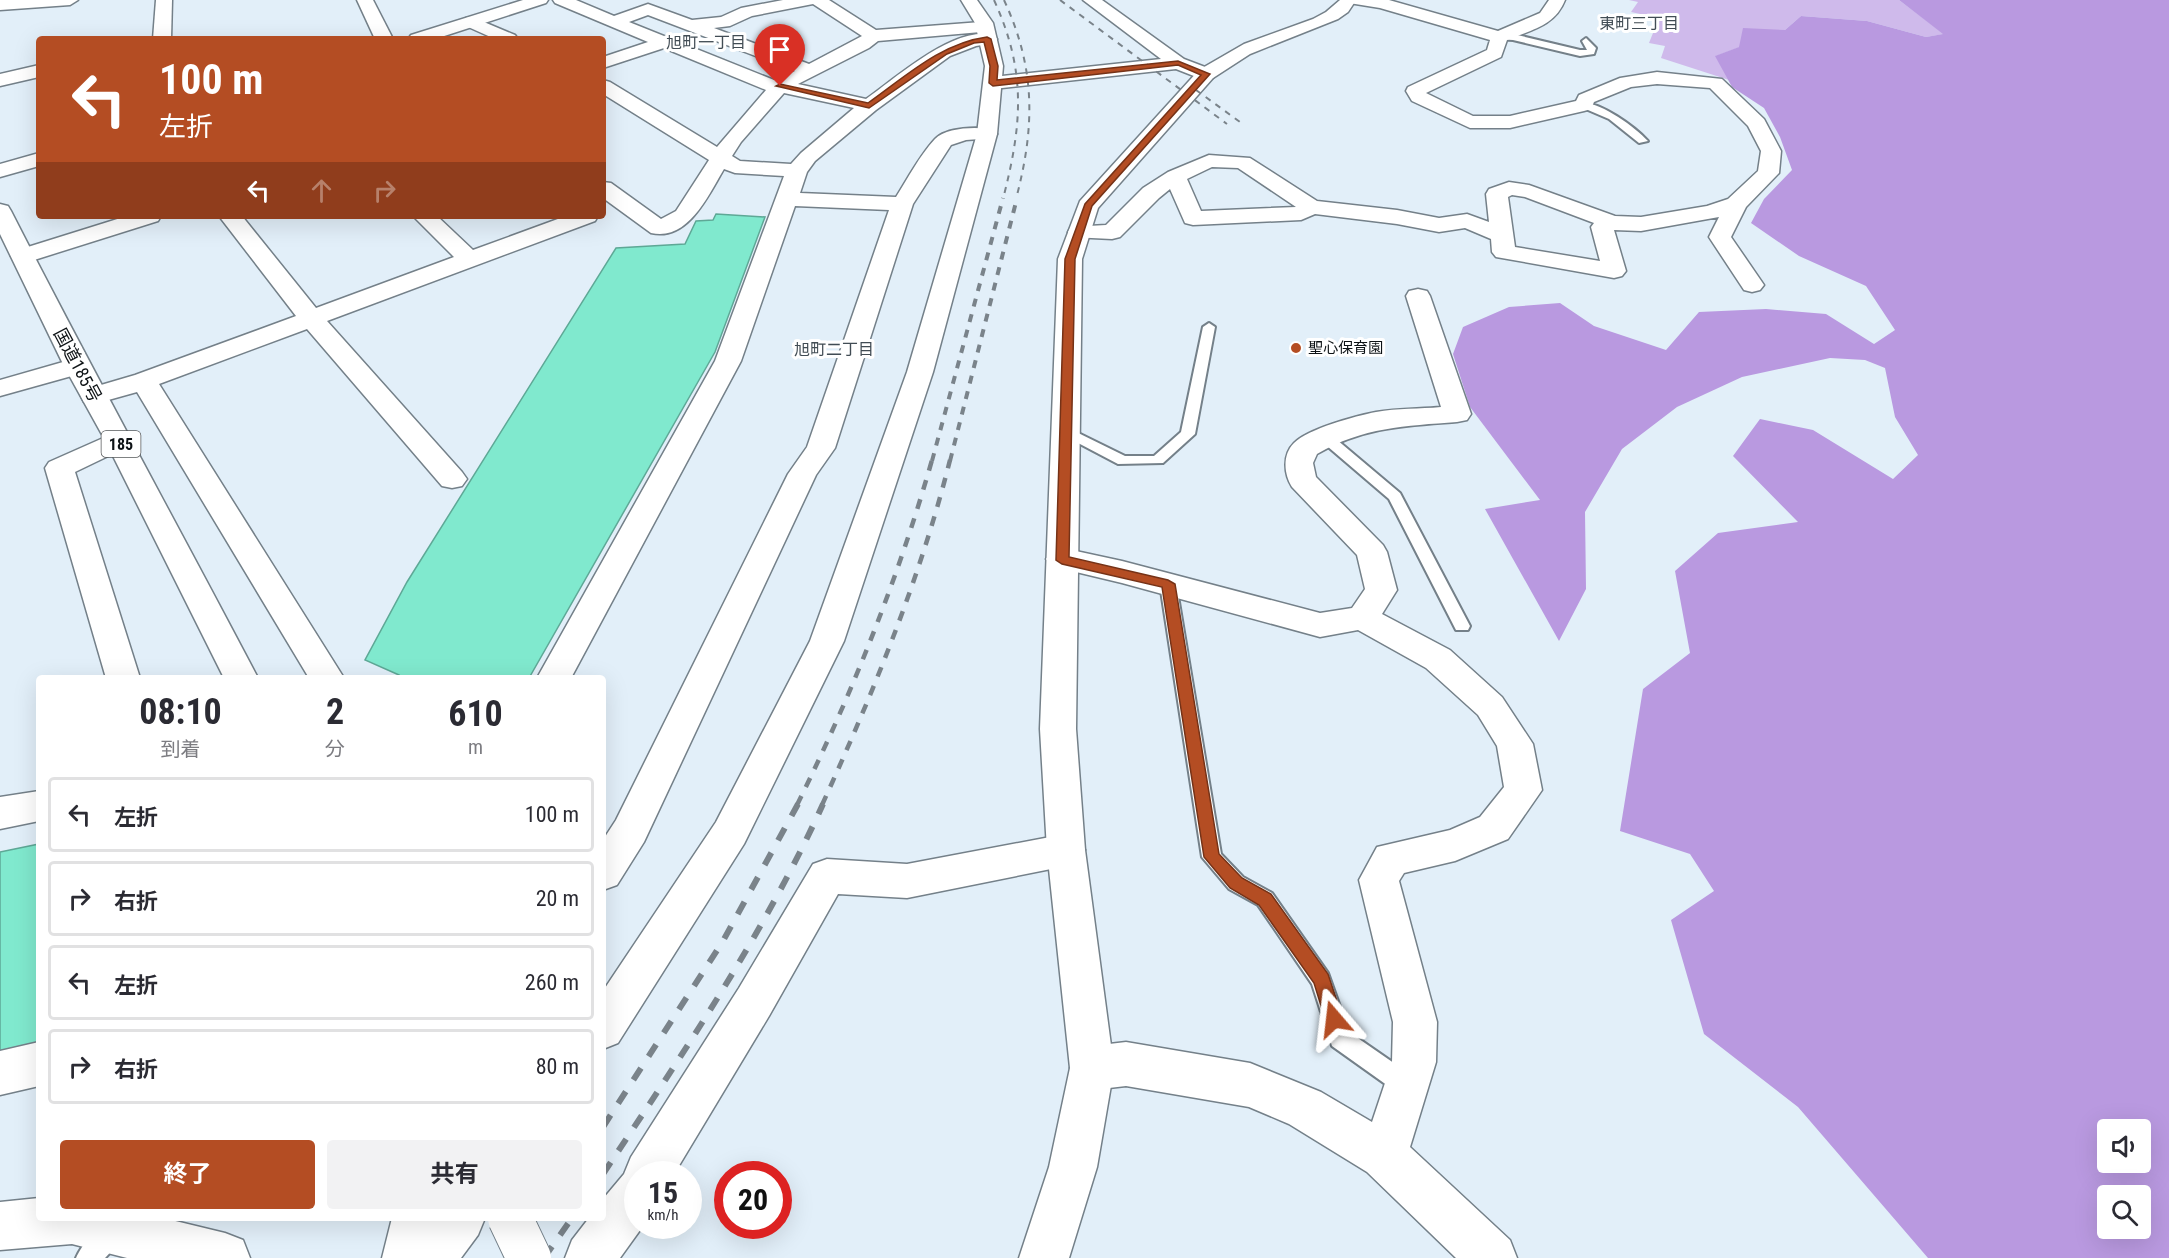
<!DOCTYPE html>
<html lang="ja">
<meta charset="utf-8">
<style>
:root{--surface:#fff;--page:#f2f2f3;--text:#2b2b33;--muted:#7c7c81;--line:#e1e1e2;--accent:#b44d23}
body{margin:0;font-family:"Roboto Condensed","Noto Sans JP",sans-serif;background:var(--page);color:var(--text);height:100vh;display:flex;flex-direction:column;font-size:22px;white-space:nowrap}
*{box-sizing:border-box;margin:0}
p{font-size:20px;color:var(--muted)}
.icon{flex:none;width:33px;height:33px;fill:none;stroke:currentColor;stroke-width:2;stroke-linecap:round;stroke-linejoin:round}
.map{position:relative;flex:1;overflow:hidden}
.side{position:absolute;left:36px;top:675px;width:570px;height:546px;display:flex;flex-direction:column;background:var(--surface);border-radius:6px;box-shadow:0 6px 24px #0002}
.side>*{flex:none}
.guide{position:absolute;left:36px;top:36px;width:570px;height:183px;border-radius:6px;box-shadow:0 6px 24px #0002;background:#b44d23;color:#fff;overflow:hidden}
.tools{position:absolute;left:2097px;top:1119px;display:grid;gap:12px}
.tools a{display:grid;place-items:center;width:54px;height:54px;border-radius:6px;background:var(--surface);box-shadow:0 6px 24px #0002;font-size:30px}
.speed{position:absolute;left:624px;top:1161px;display:flex;gap:12px;font-size:30px;font-weight:700;text-align:center}
.speed>*{display:grid;place-content:center;width:78px;height:78px;border-radius:50%;background:var(--surface);box-shadow:0 6px 24px #0002;line-height:1}
.speed small{font-size:15px;font-weight:400}
.speed .limit{border:9px solid #d22;background:#fff;color:#111}
.pin{position:absolute;display:grid;place-items:center;width:51px;height:51px;color:#fff;margin:-62px -26px;border-radius:50% 50% 50% 0;rotate:-45deg;box-shadow:0 0 6px #0007}
.pin .icon{rotate:45deg}
.me{position:absolute;width:66px;margin:-33px;rotate:343deg;stroke-linejoin:round;filter:drop-shadow(0 0 4px #0008)}
.turn{display:flex;align-items:center;gap:21px;height:126px;padding:0 24px;font-size:27px}
.turn .icon{width:78px;height:78px;stroke-width:2.5}
.turn b{display:block;font-size:42px;line-height:51px}
.lanes{display:flex;align-items:center;height:57px;padding:0 24px;background:#0003;justify-content:center;gap:30px;direction:ltr}
.lanes .off{opacity:.35}
.eta{display:flex;justify-content:space-evenly;align-items:center;height:102px;text-align:center}
.eta b{font-size:36px;font-weight:700;line-height:42px}
.action{display:flex;gap:12px;margin-top:auto;padding:12px 24px}
.action a{flex:1;height:69px;border-radius:6px;background:var(--accent);color:#fff;font-size:24px;font-weight:700;line-height:69px;text-align:center}
.action a+a{background:var(--page);color:var(--text)}
ul{padding:0;list-style:none}
li{display:flex;align-items:center;gap:18px;height:75px;margin:0 12px 9px;padding:0 12px;border:3px solid var(--line);border-radius:6px}
li div{flex:1}
li b{display:block;font-size:22px}
li em{font-style:normal}
.map>svg:first-child{display:block}
</style>
<div class="map">
<svg width="2169" height="1258" viewBox="0 0 2169 1258">
<rect width="100%" height="100%" fill="#e2eff9"/>
<path fill="#cfbaeb" d="M1629 0H1899L1944 34 1926 37 1867 21 1801 16 1785 30 1716 56 1729 80 1661 58 1665 46 1649 43 1659 18 1631 12 1638 2Z"/>
<path fill="#b999e0" fill-rule="evenodd" d="M1899 0H2169V1258H1928L1798 1107 1704 1034 1671 920 1714 891 1690 854 1620 831 1643 689 1690 653 1675 571 1718 533 1798 522 1733 456 1760 419 1813 430 1893 479 1918 455 1895 417 1885 368 1865 360 1830 358 1742 377 1677 407 1622 449 1585 512 1586 589 1559 641 1485 509 1540 500 1470 407 1453 354 1463 327 1509 307 1560 303 1594 326 1666 350 1699 312 1766 309 1826 314 1874 344 1895 330 1866 286 1799 256 1751 223 1764 199 1792 170 1780 137 1764 108 1732 87 1715 56 1739 47 1743 28 1785 30 1801 16 1867 21 1926 37 1943 34ZM2108 1130H2140V1162H2108ZM2108 1196H2140V1228H2108Z"/>
<g fill="#80e9ce" stroke="#5ea896" stroke-width="1.5">
<path d="M716 214 765 217 715 352 529 678H398L399 675 365 660 407 582 616 248 685 244 696 221 713 220Z"/>
<path d="M39 844V1042L0 1051V852Z"/>
</g>
<g fill="none" stroke-linecap="round" stroke-linejoin="round">
<defs>
<g id="service">
<path d="M1499 34H1513L1580 50H1587L1582 41 1586 38 1596 48 1594 54 1580 56 1513 40 1496 39V35Z"/>
<path d="M1581 103C1600 101 1635 127 1648 141L1639 143 1609 119 1581 107Z"/>
<path d="M1209 323 1215 327 1195 434 1163 463 1118 464 1061 434 1059 431 1066 427 1125 456H1154L1181 432 1203 327Z"/>
<path d="M1325 433 1330 434 1400 493 1470 626 1468 630H1456L1389 499 1320 440 1318 437Z"/>
<path d="M1168 578 1174 580 1176 584 1221 854 1243 877 1272 893 1328 973 1349 1032 1414 1077 1417 1085 1414 1093 1406 1096 1398 1093 1332 1046 1312 984 1258 905 1229 889 1202 857 1160 584 1162 580Z"/>
<path d="M110 1222 119 1225 122 1234 119 1243 105 1258H76C82 1244 96 1228 110 1222Z"/>
</g>
<g id="minor">
<path d="M0 0H78L70 5 0 10Z"/>
<path d="M156 0H172L171 39H153Z"/>
<path d="M357 0H373L393 39H375Z"/>
<path d="M553 0H576L614 16 648 4 692 20 721 17 741 8 783 0H829L876 30 981 22 987 23 990 27 987 31 981 32 878 41 869 48 798 84 866 99C896 78 954 25 994 35L997 39 994 43 976 46 950 56 876 110 815 161 807 172 800 193 896 197C908 178 920 155 935 139 946 127 979 126 994 130L997 134 994 138 966 140 951 145 913 204 835 448 816 475 644 842 617 885 603 890V840L616 820 788 474 807 447 889 210 795 206 741 361 571 678H537L715 361 784 176 735 173 724 169C709 194 688 242 651 233L603 198V182L611 183 661 219 676 211 709 160 603 94V80L610 82 717 147 766 90 664 48 603 68V57L648 42 555 3ZM813 4 862 36 809 64 714 28 730 26 752 16ZM648 15 795 71 774 80 629 22ZM784 93 854 108 801 153 791 164 740 161 732 156 741 142Z"/>
<path d="M1083 0H1102L1184 59 1213 70 1215 74 1213 78H1199L1176 69 993 89 986 87 984 83 986 79 993 77 1161 59Z"/>
<path d="M1347 0H1389L1498 31 1540 13 1549 0H1565C1555 26 1531 30 1507 40L1501 57 1426 93 1473 116H1510L1576 101 1579 95 1620 78 1657 72 1722 79 1764 119 1781 151 1779 173 1746 207 1731 237 1764 285 1760 290 1752 292 1744 290 1709 237 1719 217 1641 231 1614 230 1626 271 1622 276 1614 278 1496 257 1492 252 1491 239 1465 228 1439 232 1397 224 1315 214 1301 220 1193 225 1185 223 1170 189 1159 198 1120 237 1112 239 1071 237 1068 232 1071 227 1106 225 1143 188 1168 172 1209 155 1250 158 1317 201 1397 210 1439 218 1467 214 1489 222 1486 194 1489 189 1509 182 1529 185 1615 216 1641 217 1707 206 1728 199 1758 171 1761 151 1748 126 1710 88 1657 84 1631 87 1594 102 1591 109 1584 111 1510 128H1470L1412 101 1406 91 1408 87 1487 50 1490 40 1380 8 1349 3ZM1212 167 1238 168 1296 207 1201 211 1187 179ZM1512 195 1525 197 1594 223 1591 227 1600 261 1515 247 1508 197Z"/>
<path d="M472 17 515 35 518 39H495L466 26 463 22 466 18Z"/>
<path d="M39 65V77L0 86V74Z"/>
<path d="M127 216H161L158 221 31 261 23 263 15 261 11 256 15 251Z"/>
<path d="M219 216H242L316 308 454 257 413 216H437L473 250 566 216H598L595 221 327 321 462 472 467 479 462 486 452 488 442 486 307 329 159 384 344 678H309L137 392 94 404 84 402 81 396 84 390 135 375 296 316Z"/>
<path d="M1418 289 1427 291 1430 296 1471 414 1467 420 1457 422C1405 426 1363 427 1317 454L1313 463 1316 477 1383 545 1387 552 1397 590 1382 614 1450 650 1502 697 1533 744 1542 790 1508 839 1455 861 1404 873 1399 881 1437 1022 1436 1062 1410 1147 1510 1240 1517 1258H1456L1367 1172 1289 1124 1249 1107 1126 1086 1092 1090 1076 1083 1070 1068 1076 1053 1092 1046 1126 1042 1250 1063 1321 1092 1372 1122 1392 1062 1393 1022 1359 880 1377 847 1450 830 1480 817 1504 787 1497 746 1478 715 1426 668 1358 630 1320 637 1122 583 1051 566 1046 559 1051 552 1062 548 1122 561 1320 613 1352 608 1365 589 1357 555 1292 487C1284 474 1282 455 1294 443 1308 429 1355 416 1376 412 1397 408 1420 409 1441 407L1406 296 1409 291Z"/>
<path d="M77 358 86 360 90 366 86 372 0 396V380Z"/>
<path d="M119 431 129 434 133 440 129 446 75 472 140 678H106L45 468 49 462Z"/>
<path d="M39 791V821L0 829V797Z"/>
<path d="M1066 834 1080 838 1085 850 1080 862 1066 866 907 898 838 894 769 1016 674 1174H638V1226H643L620 1258H565L572 1240 589 1218H603V1199L624 1174 631 1157 739 988 813 864 827 859 907 864Z"/>
<path d="M39 1042V1086L0 1095V1051Z"/>
<path d="M392 1218H440L432 1258H382Z"/>
</g>
<g id="tertiary">
<path d="M523 0H548L546 3 435 39H408L411 35Z"/>
<path d="M961 0H977L993 23 1003 66 997 134 933 372 844 641 744 844 618 1043 603 1049V991L716 822 810 641 907 372 977 134 985 66 975 23Z"/>
<path d="M1340 0H1356L1348 12 1338 19 1250 54 1213 78 1098 208 1082 259 1076 729 1085 850 1114 1068 1097 1167 1069 1258H1019L1049 1167 1070 1068 1047 850 1040 729 1058 259 1080 201 1199 70 1244 44 1313 19 1326 12Z"/>
<path d="M39 153V166L0 177V164Z"/>
<path d="M39 1198V1218H163L225 1233 243 1240 250 1258H127L72 1244 0 1250V1202Z"/>
<path d="M431 1218H485L478 1235 461 1258H406L413 1240Z"/>
</g>
<path id="trunk" d="M0 204 8 206 11 211C91 368 176 522 258 678H224L105 440 64 366 0 234Z"/>
</defs>
<use href="#service" stroke="#748089" stroke-width="4"/>
<use href="#minor" stroke="#748089" stroke-width="3"/>
<use href="#tertiary" stroke="#748089" stroke-width="3"/>
<use href="#trunk" stroke="#748089" stroke-width="3"/>
<use href="#service" fill="#fff" fill-rule="evenodd"/>
<use href="#minor" fill="#fff" fill-rule="evenodd"/>
<use href="#tertiary" fill="#fff" fill-rule="evenodd"/>
<use href="#trunk" fill="#fff" fill-rule="evenodd"/>
<g stroke="#7a838a" stroke-width="2" stroke-dasharray="6 6" stroke-linecap="butt">
<path d="M994 0C1027 72 1022 125 1003 199"/>
<path d="M1004 0C1036 69 1035 127 1016 199"/>
<path d="M1060 0 1227 124"/>
<path d="M1196 90 1240 122"/>
</g>
<g stroke="#7a838a" stroke-width="4" stroke-dasharray="8 8" stroke-linecap="butt">
<path d="M932 461 1003 198"/>
<path d="M950 461 1017 198"/>
</g>
<g stroke="#7a838a" stroke-width="4.5" stroke-dasharray="10 10" stroke-linecap="butt">
<path d="M797 805C852 694 898 579 932 460"/>
<path d="M822 805C873 693 920 579 950 460"/>
</g>
<g stroke="#7a838a" stroke-width="6" stroke-dasharray="14 14" stroke-linecap="butt">
<path d="M603 1127 723 941 798 804"/>
<path d="M603 1174C682 1055 764 934 823 804"/>
<path d="M510 1258 539 1218"/>
<path d="M544 1258 572 1218"/>
</g>
<defs>
<path id="trunk-bridge" d="M510 1218 529 1258"/>
</defs>
<use href="#trunk-bridge" stroke="#748089" stroke-width="46" stroke-linecap="butt"/>
<use href="#trunk-bridge" stroke="#fff" stroke-width="44"/>
</g>
<path fill="#b44d23" stroke="#753217" stroke-width="1.5" d="M987 37 991 39 998 66 997 80 1178 61 1210 74 1092 206 1075 259 1069 557 1168 580 1175 584 1219 854 1242 878 1271 894 1328 974 1343 1019 1340 1025 1334 1028 1327 1025 1314 983 1259 905 1230 888 1204 857 1162 587 1062 564 1056 560 1065 259 1085 204 1201 75 1178 65 993 86 989 83 990 66 984 42 974 43 947 54 869 108 776 86 780 84 868 103C905 77 941 43 987 37Z"/>
<circle fill="#b44d23" stroke="#fff" stroke-width="2" cx="1296" cy="348" r="6"/>
<g text-anchor="middle" dominant-baseline="central" stroke-width="6" stroke-linejoin="round" paint-order="stroke">
<g font-size="15" fill="#0d1215" stroke="#fff" text-anchor="start">
<text x="1308" y="348">聖心保育園</text>
</g>
<g font-size="16" fill="#414c54" stroke="#fff">
<text x="1639" y="23">東町三丁目</text>
<text x="706" y="42">旭町一丁目</text>
<text x="834" y="349">旭町二丁目</text>
</g>
<rect fill="#fff" stroke="#56595b" stroke-width="1.5" x="101.5" y="431" width="39" height="26" rx="4.5"/>
<g font-size="16" font-weight="bold" fill="#0d1215">
<text x="121" y="444">185</text>
</g>
<g font-size="18" fill="#0d1215" stroke="#fff">
<text transform="translate(78 365) rotate(62)">国道185号</text>
</g>
</g>
</svg>
<div class="tools">
<a><svg class="icon" aria-label="sound" viewBox="0 0 24 24"><path d="M4 9h4l5-4v14l-5-4H4zM17 9q2 3 0 6"/></svg></a>
<a><svg class="icon" aria-label="search" viewBox="0 0 24 24"><circle cx="10" cy="10" r="6"/><path d="M15 15l6 6"/></svg></a>
</div>
<div class="speed"><div>15<small>km/h</small></div><div class="limit">20</div></div>
<div class="pin" style="left:780px;top:86px;background:#d93025"><svg class="icon" aria-label="arrive" viewBox="0 0 24 24"><path d="M6 21V4h12l-3 4 3 4H6"/></svg></div>
<svg class="me" style="left:1334px;top:1019px" viewBox="-20 -20 40 40"><path d="M0-17L14 15 0 8-14 15z" fill="#b44d23" stroke="#fff" stroke-width="4"/></svg>
<div class="guide">
<div class="turn"><svg class="icon" aria-label="left" viewBox="0 0 24 24"><path d="M17 20v-9H6M10 6l-5 5 5 5"/></svg><div><b>100 m</b>左折</div></div>
<div class="lanes"><svg class="icon" aria-label="left" viewBox="0 0 24 24"><path d="M17 20v-9H6M10 6l-5 5 5 5"/></svg><svg class="icon off" aria-label="ahead" viewBox="0 0 24 24"><path d="M12 20V5M6 11l6-6 6 6"/></svg><svg class="icon off" aria-label="right" viewBox="0 0 24 24"><path d="M7 20v-9h11M14 6l5 5-5 5"/></svg></div>
</div>
<section class="side">
<div class="eta">
<div><b>08:10</b><p>到着</p></div>
<div><b>2</b><p>分</p></div>
<div><b>610</b><p>m</p></div>
</div>
<ul>
<li><svg class="icon" aria-label="left" viewBox="0 0 24 24"><path d="M17 20v-9H6M10 6l-5 5 5 5"/></svg><div><b>左折</b></div><em>100 m</em></li>
<li><svg class="icon" aria-label="right" viewBox="0 0 24 24"><path d="M7 20v-9h11M14 6l5 5-5 5"/></svg><div><b>右折</b></div><em>20 m</em></li>
<li><svg class="icon" aria-label="left" viewBox="0 0 24 24"><path d="M17 20v-9H6M10 6l-5 5 5 5"/></svg><div><b>左折</b></div><em>260 m</em></li>
<li><svg class="icon" aria-label="right" viewBox="0 0 24 24"><path d="M7 20v-9h11M14 6l5 5-5 5"/></svg><div><b>右折</b></div><em>80 m</em></li>
</ul>
<div class="action"><a>終了</a><a>共有</a></div>
</section>
</div>
